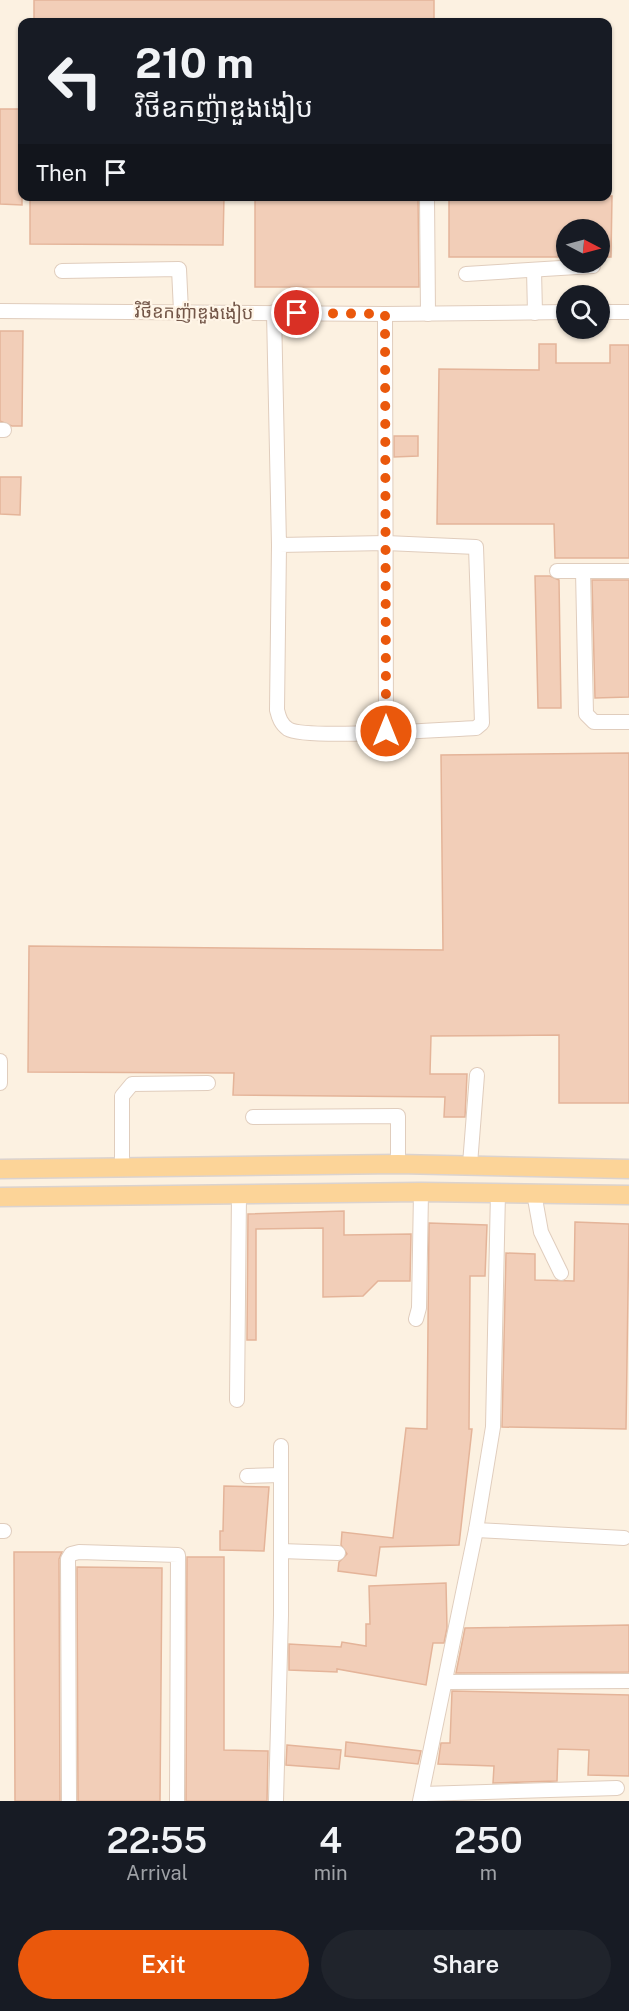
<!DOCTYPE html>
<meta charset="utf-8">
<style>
:root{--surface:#171b24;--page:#20242c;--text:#f1f3f6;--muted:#9ea1a6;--accent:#ea580c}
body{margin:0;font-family:"Public Sans","Noto Sans Khmer",sans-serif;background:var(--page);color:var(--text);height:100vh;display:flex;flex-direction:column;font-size:22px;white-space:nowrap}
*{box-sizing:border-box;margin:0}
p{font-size:20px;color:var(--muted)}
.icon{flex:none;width:33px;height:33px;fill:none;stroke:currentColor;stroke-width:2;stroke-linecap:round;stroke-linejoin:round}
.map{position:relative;height:1801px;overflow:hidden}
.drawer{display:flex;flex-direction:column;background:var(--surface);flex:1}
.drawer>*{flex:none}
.hud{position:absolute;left:18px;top:18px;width:594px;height:183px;border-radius:12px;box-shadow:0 2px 4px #0004;background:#171b24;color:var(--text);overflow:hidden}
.needle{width:39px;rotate:96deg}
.controls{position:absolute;left:556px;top:219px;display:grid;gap:12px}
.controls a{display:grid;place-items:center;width:54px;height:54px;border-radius:50%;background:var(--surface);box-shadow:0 2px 4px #0004;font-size:30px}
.pin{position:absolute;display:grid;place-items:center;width:51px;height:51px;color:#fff;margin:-26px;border:3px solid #fff;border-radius:50%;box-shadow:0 2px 6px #0007}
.me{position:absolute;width:66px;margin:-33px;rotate:0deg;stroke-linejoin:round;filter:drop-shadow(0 0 4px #0008)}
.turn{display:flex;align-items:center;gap:21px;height:126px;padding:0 18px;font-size:27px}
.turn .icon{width:78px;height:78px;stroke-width:2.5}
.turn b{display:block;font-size:42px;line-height:51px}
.then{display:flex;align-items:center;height:57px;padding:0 18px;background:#0003;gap:12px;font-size:22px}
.eta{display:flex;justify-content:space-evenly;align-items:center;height:102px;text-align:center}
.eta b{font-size:36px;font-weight:600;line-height:42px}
.action{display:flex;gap:12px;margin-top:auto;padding:12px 18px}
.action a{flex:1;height:69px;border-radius:36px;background:var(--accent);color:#fff;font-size:24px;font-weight:600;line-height:69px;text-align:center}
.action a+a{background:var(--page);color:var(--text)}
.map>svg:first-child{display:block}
</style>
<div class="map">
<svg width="629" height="1801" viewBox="0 0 629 1801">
<rect width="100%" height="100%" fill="#fcf1e1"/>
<g fill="#f2ceb8" stroke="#e4b499" stroke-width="1.5">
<rect x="34" y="0" width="400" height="22"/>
<path d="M0 109H22V205L0 204Z"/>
<path d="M30 196H224L223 245 30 244Z"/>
<path d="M255 196H418L419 287H255Z"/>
<path d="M449 196H612L611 257H600V230H567V257H449Z"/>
<path d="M0 331H23L22 426H12L0 421Z"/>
<path d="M539 344H556V363H610V345H629V558H555L554 524H437L439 369 539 370Z"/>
<path d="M394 436H418V456L394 457Z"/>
<path d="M0 477H21L20 515 0 514Z"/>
<path d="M535 576H550L559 580 561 708H538Z"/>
<path d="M592 580H629V697L595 698Z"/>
<path d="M629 753V1103H559V1035L431 1036 430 1074H467L465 1117H444L445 1097 233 1095 234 1073 28 1072 29 946 443 950 441 755Z"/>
<path d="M344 1211V1235L411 1234 410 1281H378L363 1296 323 1297V1228L256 1229V1340H247L248 1214Z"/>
<path d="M575 1222 629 1224 626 1429 502 1427 506 1253 535 1254V1280L574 1281Z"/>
<path d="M429 1223 487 1225 485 1276H470L469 1429H472L459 1545 380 1547 376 1576 338 1571 339 1562 347 1554 341 1545 342 1532 393 1538 406 1428 427 1429Z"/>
<path d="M224 1486 269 1487 264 1551 220 1550V1531H223Z"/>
<path d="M14 1552H62L59 1559 60 1801H15Z"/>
<path d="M187 1557H224V1750L268 1751 267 1801H186Z"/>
<path d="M77 1567 162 1568 160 1801H78Z"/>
<path d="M446 1583 447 1628 444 1643H433L426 1685 337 1669V1672L289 1670V1644L341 1647 342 1642 366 1646V1624H370L369 1586Z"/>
<path d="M629 1625V1672L456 1673 465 1628Z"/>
<path d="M452 1691 629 1695V1776L588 1775 589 1750 558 1749 557 1781 493 1783 494 1766 438 1764 441 1743H450Z"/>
<path d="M346 1742 421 1751 418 1764 345 1756Z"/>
<path d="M287 1745 341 1750 339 1769 286 1765Z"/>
</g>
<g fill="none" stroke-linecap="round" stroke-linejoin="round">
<defs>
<g id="minor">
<path d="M427 196 428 314"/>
<path d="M534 270 535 313"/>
<path d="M62 271 179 269 181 311"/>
<path d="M466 274 593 266"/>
<path d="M0 311 385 314 567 312"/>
<path d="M274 312 279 545 277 710C279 718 281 724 288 729 306 740 447 729 476 728L482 723 476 547 386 543 279 545"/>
<path d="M600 312H629"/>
<path d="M385 314 386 731"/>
<path d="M0 430H4"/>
<path d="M557 571H629"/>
<path d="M583 571 586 714 594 722H629"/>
<path d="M0 1061V1083"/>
<path d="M253 1117 398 1116V1164"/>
<path d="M470 1164 477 1075"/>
<path d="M122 1167V1096L132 1084 208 1083"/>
<path d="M534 1193 541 1232 561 1273"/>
<path d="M416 1319 419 1308 421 1192"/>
<path d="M237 1400 239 1194"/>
<path d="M247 1476 280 1475"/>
<path d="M476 1530 624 1538"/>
<path d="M0 1531H4"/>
<path d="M281 1551 338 1553"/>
<path d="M445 1682 629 1681"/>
<path d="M422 1794 617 1788"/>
<path d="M69 1801 68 1559 71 1554 79 1552 178 1555 177 1801"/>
<path d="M276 1801 281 1615V1446"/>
<path d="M420 1801 476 1530 493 1427 498 1192"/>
</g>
<g id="major">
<path d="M0 1169 398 1164 629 1169"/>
<path d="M0 1197 421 1192 629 1195"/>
</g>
</defs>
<use href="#minor" stroke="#e0cdbd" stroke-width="16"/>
<use href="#major" stroke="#dbd3cf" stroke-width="21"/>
<use href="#minor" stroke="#fff" stroke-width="14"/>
<use href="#major" stroke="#fcd498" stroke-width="18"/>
</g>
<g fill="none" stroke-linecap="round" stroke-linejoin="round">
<path stroke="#ea580c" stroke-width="10" stroke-dasharray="0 18" d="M297 313 385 314 386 731"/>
</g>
<g text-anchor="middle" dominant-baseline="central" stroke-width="4.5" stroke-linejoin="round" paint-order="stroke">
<g font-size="18" fill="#735648" stroke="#fff5e7">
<text transform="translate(194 312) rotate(1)">វិថីឧកញ៉ាឌួងងៀប</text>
</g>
</g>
</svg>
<div class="controls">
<a><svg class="needle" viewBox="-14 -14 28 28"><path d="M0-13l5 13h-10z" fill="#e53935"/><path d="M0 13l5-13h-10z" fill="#9ea1a6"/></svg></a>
<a><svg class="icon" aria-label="search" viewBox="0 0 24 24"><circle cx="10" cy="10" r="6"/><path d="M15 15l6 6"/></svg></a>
</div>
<div class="pin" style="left:297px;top:313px;background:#d93025"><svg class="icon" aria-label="arrive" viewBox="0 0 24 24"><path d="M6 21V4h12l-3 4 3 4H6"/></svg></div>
<svg class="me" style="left:386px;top:731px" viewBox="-20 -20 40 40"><circle r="17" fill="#ea580c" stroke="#fff" stroke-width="3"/><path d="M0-11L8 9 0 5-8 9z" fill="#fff"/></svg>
<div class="hud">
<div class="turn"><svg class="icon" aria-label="left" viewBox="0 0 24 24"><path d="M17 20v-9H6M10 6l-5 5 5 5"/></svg><div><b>210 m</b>វិថីឧកញ៉ាឌួងងៀប</div></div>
<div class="then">Then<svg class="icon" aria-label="arrive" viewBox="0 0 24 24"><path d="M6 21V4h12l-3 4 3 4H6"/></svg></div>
</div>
</div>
<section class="drawer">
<div class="eta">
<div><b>22:55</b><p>Arrival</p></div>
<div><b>4</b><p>min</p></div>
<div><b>250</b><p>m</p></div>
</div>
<div class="action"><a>Exit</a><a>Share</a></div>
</section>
